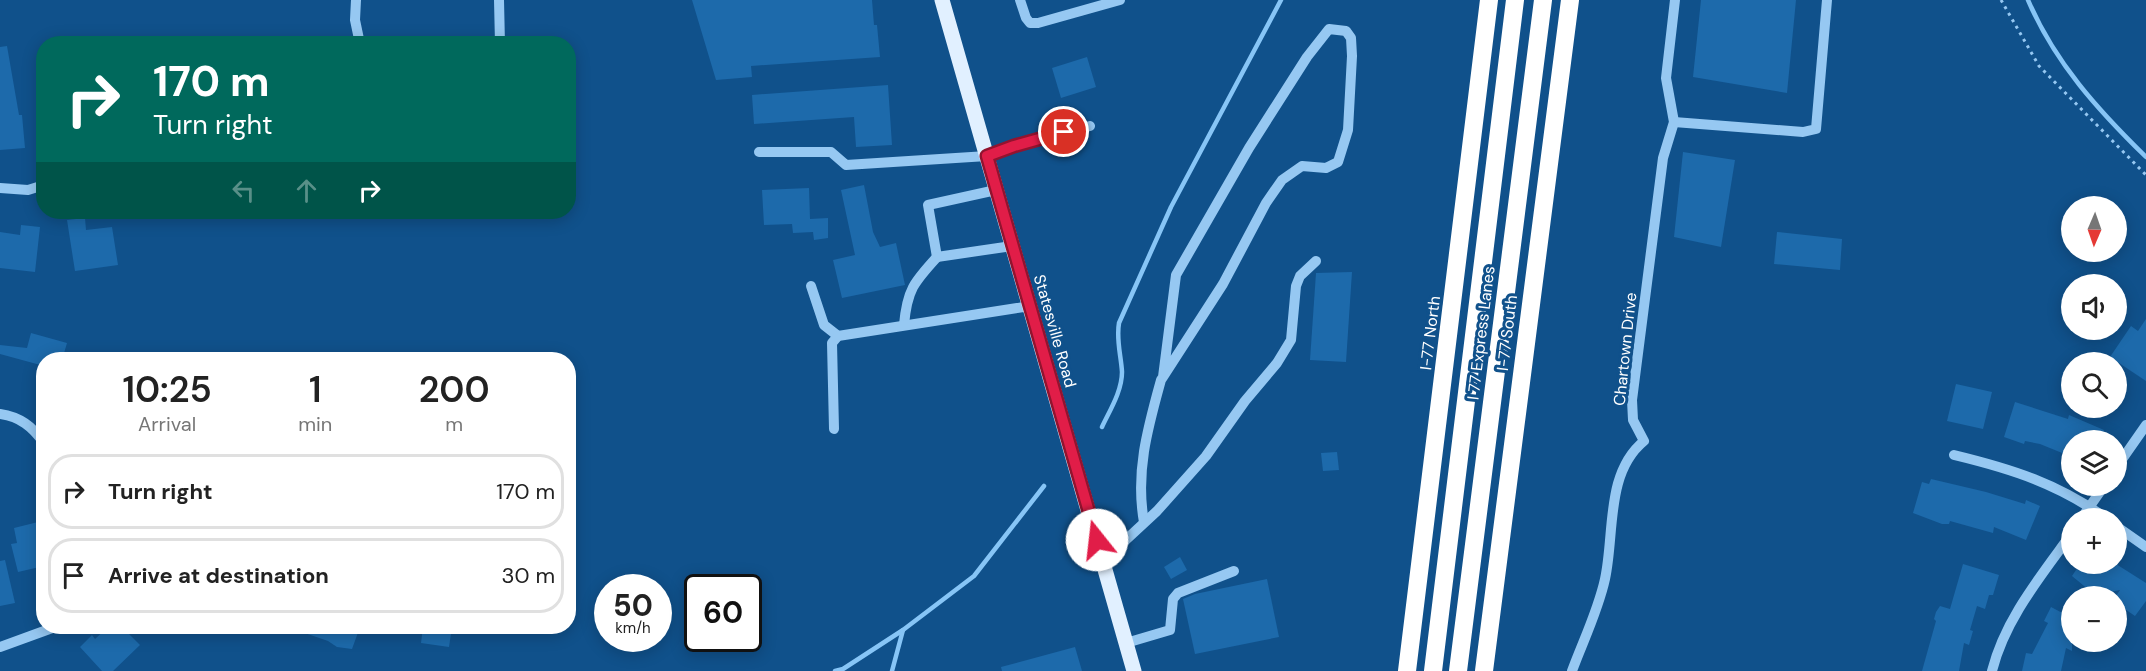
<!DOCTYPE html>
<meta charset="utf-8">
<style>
:root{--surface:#fff;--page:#f2f2f2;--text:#222;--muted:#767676;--line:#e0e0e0}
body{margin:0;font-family:"DM Sans",sans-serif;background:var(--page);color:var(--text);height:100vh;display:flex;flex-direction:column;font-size:22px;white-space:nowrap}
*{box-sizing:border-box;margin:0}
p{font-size:20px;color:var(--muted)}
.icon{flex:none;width:33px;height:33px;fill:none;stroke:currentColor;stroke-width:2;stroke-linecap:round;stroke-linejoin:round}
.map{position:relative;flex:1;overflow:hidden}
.side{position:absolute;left:36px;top:352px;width:540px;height:282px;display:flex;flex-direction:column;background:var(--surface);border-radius:24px;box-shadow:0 3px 15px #0003}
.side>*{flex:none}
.guide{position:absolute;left:36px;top:36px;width:540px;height:183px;border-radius:24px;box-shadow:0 3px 15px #0003;background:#00695c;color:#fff;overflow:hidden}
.needle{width:39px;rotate:182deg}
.buttons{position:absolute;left:2061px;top:196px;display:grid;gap:12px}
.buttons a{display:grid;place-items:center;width:66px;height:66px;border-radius:50%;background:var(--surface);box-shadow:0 3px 15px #0003;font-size:30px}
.speed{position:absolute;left:594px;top:574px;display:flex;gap:12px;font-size:30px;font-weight:700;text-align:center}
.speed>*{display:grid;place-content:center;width:78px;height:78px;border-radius:50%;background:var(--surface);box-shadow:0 3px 15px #0003;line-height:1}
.speed small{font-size:15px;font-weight:400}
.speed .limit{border:3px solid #111;border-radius:9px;background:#fff;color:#111}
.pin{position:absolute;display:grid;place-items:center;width:51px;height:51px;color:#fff;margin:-26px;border:3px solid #fff;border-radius:50%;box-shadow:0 2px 6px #0007}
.me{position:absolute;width:66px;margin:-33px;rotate:344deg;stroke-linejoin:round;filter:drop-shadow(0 0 4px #0008)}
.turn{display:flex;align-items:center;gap:21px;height:126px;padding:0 18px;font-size:27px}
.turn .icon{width:78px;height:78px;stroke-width:2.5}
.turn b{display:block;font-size:42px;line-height:51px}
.lanes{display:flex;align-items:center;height:57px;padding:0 18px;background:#0003;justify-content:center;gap:30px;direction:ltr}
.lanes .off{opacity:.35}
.eta{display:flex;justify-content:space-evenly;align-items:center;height:102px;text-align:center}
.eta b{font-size:36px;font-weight:600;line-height:42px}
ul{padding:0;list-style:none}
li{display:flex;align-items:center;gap:18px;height:75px;margin:0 12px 9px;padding:0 6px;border:3px solid var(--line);border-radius:24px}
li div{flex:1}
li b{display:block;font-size:22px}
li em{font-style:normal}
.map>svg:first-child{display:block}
</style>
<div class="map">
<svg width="2146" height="671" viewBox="0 0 2146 671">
<rect width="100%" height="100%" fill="#10518b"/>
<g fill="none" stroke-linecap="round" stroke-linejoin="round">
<g stroke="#87c5f6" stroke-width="4.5">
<path d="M2028 0C2055 63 2098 110 2146 157"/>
<path d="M1102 427C1110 410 1122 391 1122 372 1121 355 1116 340 1119 323L1171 207 1281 0"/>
<path d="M835 671 843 669 903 630 974 576 1044 486"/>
<path d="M892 671 903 630"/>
</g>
</g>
<g fill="#1d6aab">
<path d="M692 0H872L874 25H877L880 57 751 66 752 77 716 80Z"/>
<path d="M1701 0H1796L1787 93 1693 77Z"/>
<path d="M7 46 19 115H22L25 148 0 150V47Z"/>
<path d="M1087 57 1096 87 1061 98 1052 68Z"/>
<path d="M888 85 892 145 856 147 854 117 754 124 752 95Z"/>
<path d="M1683 152 1735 160 1721 247 1674 237Z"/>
<path d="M864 185 873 232 880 247 896 243 905 285 842 298 833 260 855 255 841 190Z"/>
<path d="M809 188 810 219 828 218V238L814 240 813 232 793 233 792 224 764 225 762 190Z"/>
<path d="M85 218 86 230 112 227 118 265 75 271 67 220Z"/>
<path d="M21 225 40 227 35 272 0 268V232L20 235Z"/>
<path d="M1777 232 1842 239 1840 270 1774 264Z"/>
<path d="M1352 272 1346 362 1310 360 1316 273Z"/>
<path d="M2146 319V381L2110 357 2131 326 2138 331Z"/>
<path d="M31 333 67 343 62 360H44V366L0 354V345L27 348Z"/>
<path d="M1956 384 1992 392 1983 429 1947 421Z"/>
<path d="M2015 402 2068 419 2069 415 2104 430 2100 441H2072V457L2040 444 2025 441 2024 444 2004 437Z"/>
<path d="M1337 452 1339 470 1323 471 1321 453Z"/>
<path d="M1931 479 1986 492 2025 504 2026 500 2040 506 2026 540 1994 527 1993 533 1950 521 1949 524H1942L1913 513 1922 482 1929 484Z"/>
<path d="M42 521 44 566 18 572 11 544 17 543 14 528Z"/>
<path d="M1180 557 1187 570 1171 579 1164 567Z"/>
<path d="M5 560 15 603 0 606V561Z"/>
<path d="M1963 564 1999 575 1993 595H1989L1985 609 1977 606 1970 630 1973 631 1969 645 1964 643 1959 671H1922L1936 621 1934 619 1936 612 1940 606 1950 609Z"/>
<path d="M2080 564H2116L2146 583V601L2135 616 2116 603V596L2120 590 2095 595 2072 576Z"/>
<path d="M1267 579 1279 637 1195 654 1183 599 1195 594Z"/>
<path d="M2051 607 2072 618V651L2066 648 2061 671H2022L2026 653 2032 654 2048 623 2044 621Z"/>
<path d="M108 627H122L140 645 113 671H102L80 647 92 635 95 639Z"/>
<path d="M293 627H360L352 649 337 647 328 641 293 629Z"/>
<path d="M423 627H452L449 647 421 643Z"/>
<path d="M1075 647 1082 671H1002L1001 667Z"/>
</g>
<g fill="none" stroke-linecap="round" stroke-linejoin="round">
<path stroke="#96c8f2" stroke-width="3" stroke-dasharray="3 4.5" stroke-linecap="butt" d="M2001 0 2039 66 2146 175"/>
<g stroke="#96c8f2" stroke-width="10">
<path d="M356 0 355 20 360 44"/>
<path d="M499 0 500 44"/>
<path d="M1020 0 1026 18 1030 23H1038L1120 0"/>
<path d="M1674 122 1803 132 1816 129 1827 0"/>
<path d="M759 152H831L846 165 987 156 1014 146 1090 126"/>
<path d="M0 188 28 190 44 185"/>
<path d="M996 190 928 205 937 257 1012 246"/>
<path d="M811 286 824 325 838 336"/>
<path d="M904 325C907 290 914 282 937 257"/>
<path d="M0 414C20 417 32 426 44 443"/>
<path d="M834 429 832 343 838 336 1030 306"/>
<path d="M1954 455C2012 469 2059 484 2107 519"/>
<path d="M2116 468 2146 425"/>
<path d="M2081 519 2104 486"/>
<path d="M1144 522C1135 472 1148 427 1161 380L1163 377 1223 284 1266 203 1282 180 1302 166 1326 168 1338 162 1348 130 1352 56 1351 38 1346 31 1329 29 1307 57 1249 148 1176 275 1163 377"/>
<path d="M2116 526 2146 547"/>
<path d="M1103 561 1157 511 1206 456 1245 401 1277 363 1291 340 1296 286 1300 276 1316 261"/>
<path d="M1126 643 1170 630 1173 599 1178 593 1234 571"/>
<path d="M0 647 55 627"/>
<path d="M1572 671C1583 641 1598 611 1605 579 1615 533 1605 473 1644 441L1633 420 1632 400 1663 158 1674 122 1666 78 1675 0"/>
<path d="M1992 671C2005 619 2041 576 2072 533"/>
</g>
<path stroke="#e1f0ff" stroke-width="15" d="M942 0 1134 671"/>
<g stroke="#fff" stroke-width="18">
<path d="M1407 671 1489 0"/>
<path d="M1433 671 1515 0"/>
<path d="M1458 671 1543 0"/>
<path d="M1484 671 1570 0"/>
</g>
</g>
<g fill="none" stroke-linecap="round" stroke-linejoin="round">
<defs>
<path id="route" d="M1064 132 1014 146 987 156 1097 540"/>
</defs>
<use href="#route" stroke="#92132f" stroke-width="15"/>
<use href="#route" stroke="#e11d48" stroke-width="10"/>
</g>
<g text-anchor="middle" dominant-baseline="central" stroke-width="6" stroke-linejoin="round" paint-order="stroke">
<g font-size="16" fill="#fff" stroke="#10518b">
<text transform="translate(1055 331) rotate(74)">Statesville Road</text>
<text transform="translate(1430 333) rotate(-83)">I-77 North</text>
<text transform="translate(1481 333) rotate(-83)">I 77 Express Lanes</text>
<text transform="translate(1507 333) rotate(-83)">I-77 South</text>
<text transform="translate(1625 349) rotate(-84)">Chartown Drive</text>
</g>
</g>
</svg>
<div class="buttons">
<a><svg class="needle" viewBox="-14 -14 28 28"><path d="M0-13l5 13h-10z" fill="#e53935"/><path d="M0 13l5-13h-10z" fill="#767676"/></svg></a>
<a><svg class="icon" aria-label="sound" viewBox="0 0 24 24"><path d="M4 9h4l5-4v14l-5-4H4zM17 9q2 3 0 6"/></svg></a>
<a><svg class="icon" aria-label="search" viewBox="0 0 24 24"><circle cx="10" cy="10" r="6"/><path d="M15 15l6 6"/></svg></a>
<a><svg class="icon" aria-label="layers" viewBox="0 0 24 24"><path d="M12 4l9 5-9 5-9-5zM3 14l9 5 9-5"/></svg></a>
<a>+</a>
<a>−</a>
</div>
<div class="speed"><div>50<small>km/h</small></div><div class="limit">60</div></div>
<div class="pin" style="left:1064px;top:132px;background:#d93025"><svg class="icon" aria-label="arrive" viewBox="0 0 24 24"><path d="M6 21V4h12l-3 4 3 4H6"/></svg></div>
<svg class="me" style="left:1097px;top:540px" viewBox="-20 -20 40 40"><circle r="19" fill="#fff"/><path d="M0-13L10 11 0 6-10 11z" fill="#e11d48"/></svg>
<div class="guide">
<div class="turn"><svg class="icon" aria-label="right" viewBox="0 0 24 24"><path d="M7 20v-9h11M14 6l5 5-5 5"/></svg><div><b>170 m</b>Turn right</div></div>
<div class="lanes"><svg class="icon off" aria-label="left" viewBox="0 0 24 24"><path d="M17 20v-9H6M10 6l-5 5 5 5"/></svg><svg class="icon off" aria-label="ahead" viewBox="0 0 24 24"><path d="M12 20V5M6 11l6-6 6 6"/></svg><svg class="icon" aria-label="right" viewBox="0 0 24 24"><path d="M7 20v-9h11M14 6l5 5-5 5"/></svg></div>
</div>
<section class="side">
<div class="eta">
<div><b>10:25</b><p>Arrival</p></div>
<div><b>1</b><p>min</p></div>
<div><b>200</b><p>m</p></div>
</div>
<ul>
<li><svg class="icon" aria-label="right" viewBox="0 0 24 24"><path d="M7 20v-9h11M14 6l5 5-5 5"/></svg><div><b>Turn right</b></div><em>170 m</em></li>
<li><svg class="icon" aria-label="arrive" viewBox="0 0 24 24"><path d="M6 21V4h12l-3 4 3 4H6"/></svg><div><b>Arrive at destination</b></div><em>30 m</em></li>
</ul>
</section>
</div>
